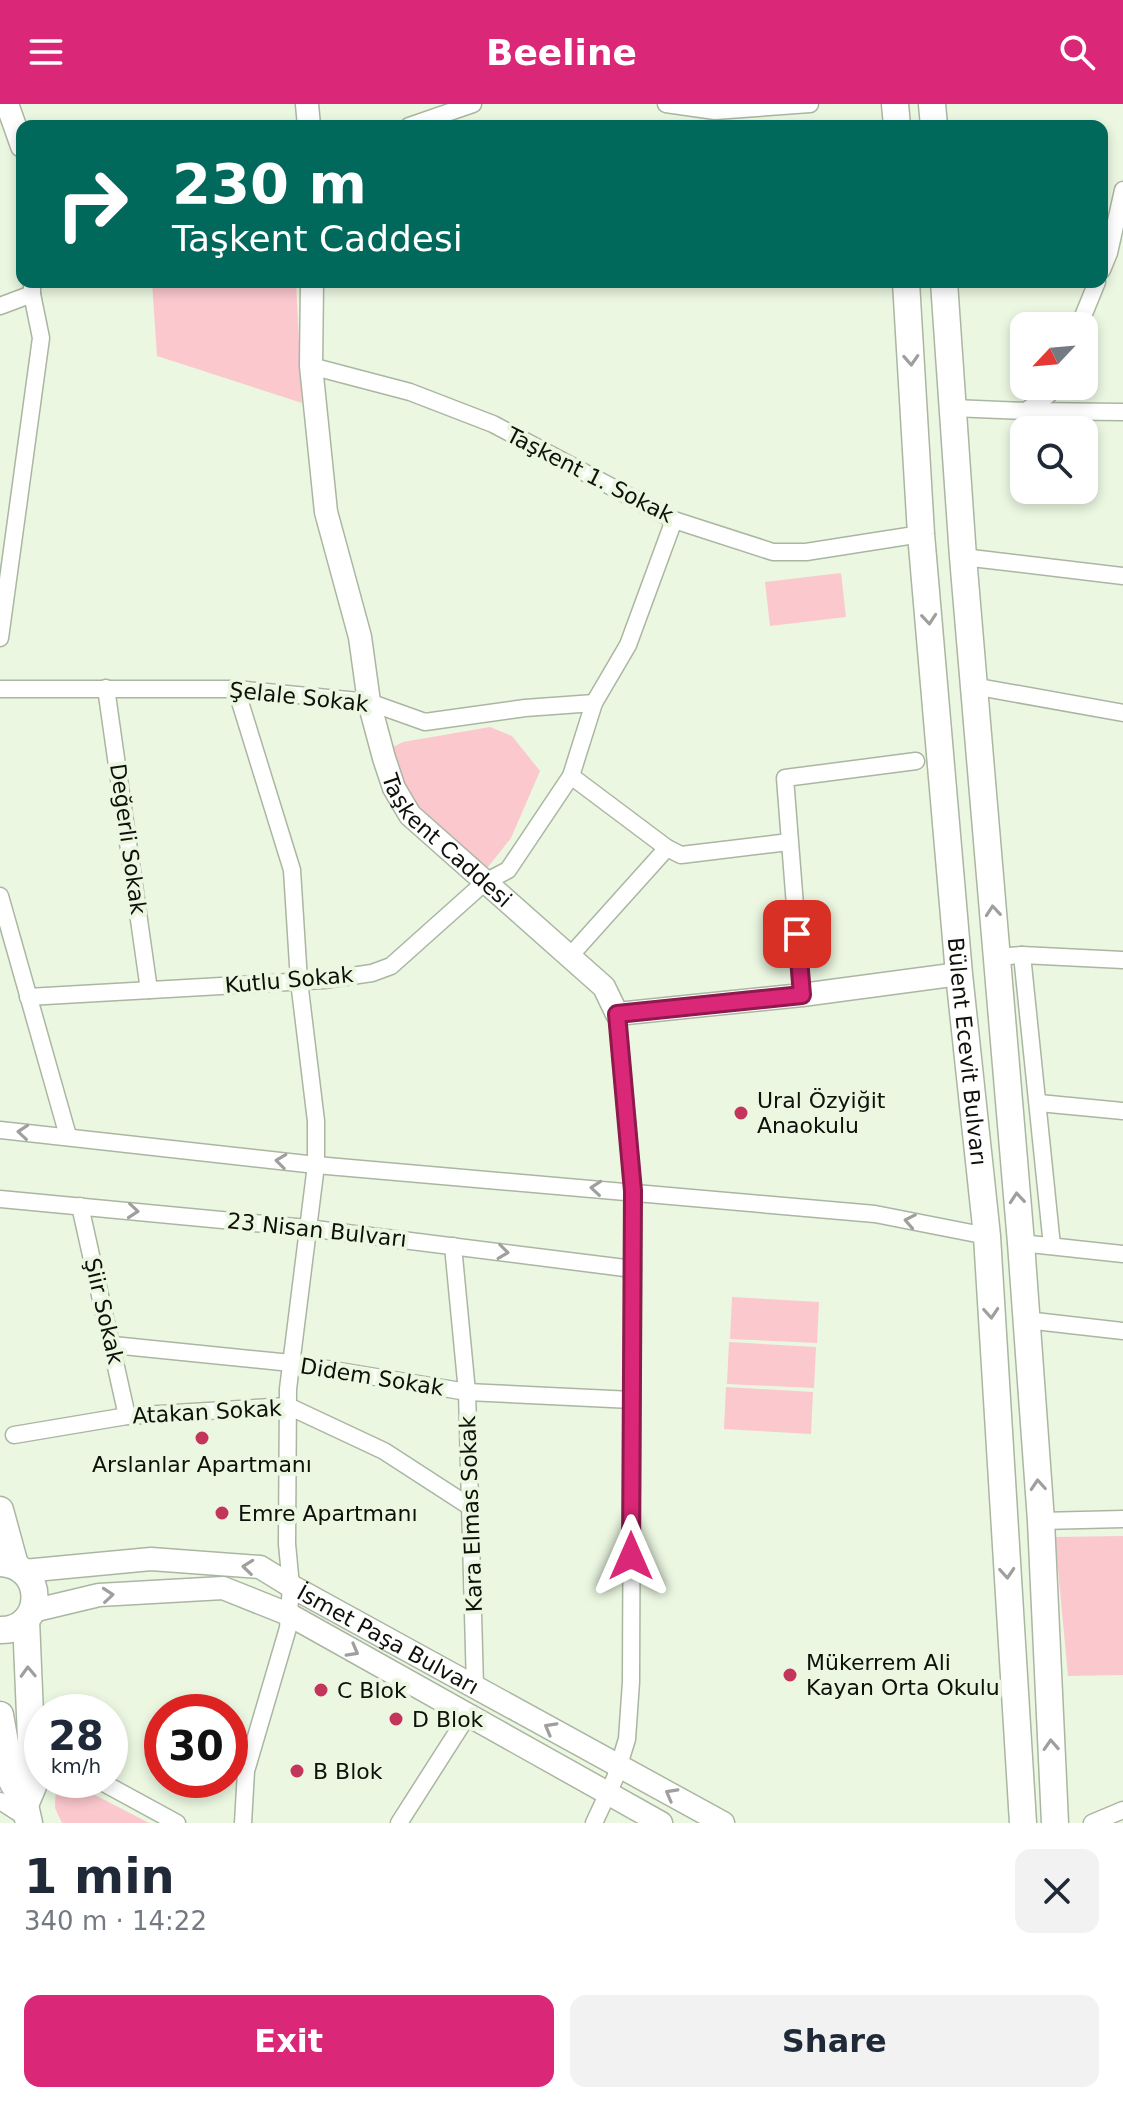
<!DOCTYPE html>
<meta charset="utf-8">
<style>
:root{--surface:#fff;--page:#f2f2f3;--text:#1f2937;--muted:#747a83;--accent:#db2777}
body{margin:0;font-family:"DejaVu Sans",sans-serif;background:var(--page);color:var(--text);height:100vh;display:flex;flex-direction:column;font-size:30px;white-space:nowrap}
*{box-sizing:border-box;margin:0}
p{font-size:26px;color:var(--muted)}
.icon{flex:none;width:44px;height:44px;fill:none;stroke:currentColor;stroke-width:2;stroke-linecap:round;stroke-linejoin:round}
.map{position:relative;height:1719px;overflow:hidden}
.sheet{display:flex;flex-direction:column;background:var(--surface);flex:1}
.sheet>*{flex:none}
.top-card{position:absolute;left:16px;top:16px;width:1092px;height:168px;border-radius:16px;box-shadow:0 4px 12px #0003;background:#00695c;color:#fff;overflow:hidden}
.needle{width:52px;rotate:244deg}
.controls{position:absolute;left:1010px;top:208px;display:grid;gap:16px}
.controls a{display:grid;place-items:center;width:88px;height:88px;border-radius:16px;background:var(--surface);box-shadow:0 4px 12px #0003;font-size:40px}
.speed{position:absolute;left:24px;top:1590px;display:flex;gap:16px;font-size:40px;font-weight:700;text-align:center}
.speed>*{display:grid;place-content:center;width:104px;height:104px;border-radius:50%;background:var(--surface);box-shadow:0 4px 12px #0003;line-height:1}
.speed small{font-size:20px;font-weight:400}
.speed .limit{border:12px solid #d22;background:#fff;color:#111}
.pin{position:absolute;display:grid;place-items:center;width:68px;height:68px;color:#fff;margin:-34px;border-radius:16px;box-shadow:0 4px 12px #0006}
.me{position:absolute;width:88px;margin:-44px;rotate:0deg;stroke-linejoin:round;filter:drop-shadow(0 0 6px #0008)}
.turn{display:flex;align-items:center;gap:28px;height:168px;padding:0 24px;font-size:36px}
.turn .icon{width:104px;height:104px;stroke-width:2.5}
.turn b{display:block;font-size:56px;line-height:68px}
.round{display:grid;place-items:center;flex:none;width:84px;height:84px;border-radius:16px;background:var(--page)}
.head{display:flex;align-items:center;justify-content:space-between;height:136px;padding:0 24px}
h1{font-size:48px;font-weight:700;line-height:60px}
.button{display:flex;gap:16px;margin-top:auto;padding:16px 24px}
.button a{flex:1;height:92px;border-radius:16px;background:var(--accent);color:#fff;font-size:32px;font-weight:700;line-height:92px;text-align:center}
.button a+a{background:var(--page);color:var(--text)}
header{display:flex;justify-content:space-between;align-items:center;height:104px;padding:0 24px;background:var(--accent);color:#fff;font-size:36px;font-weight:700}
.map>svg:first-child{display:block}
</style>
<header><svg class="icon" aria-label="menu" viewBox="0 0 24 24"><path d="M4 6h16M4 12h16M4 18h16"/></svg>Beeline<svg class="icon" aria-label="search" viewBox="0 0 24 24"><circle cx="10" cy="10" r="6"/><path d="M15 15l6 6"/></svg></header>
<div class="map">
<svg width="1123" height="1719" viewBox="0 0 1123 1719">
<rect width="100%" height="100%" fill="#ebf7e1"/>
<g fill="#fbc8ce">
<path d="M152 178H296L302 299 157 252Z"/>
<path d="M841 469 846 513 770 522 765 478Z"/>
<path d="M490 623 512 632 540 667 511 734 484 768 414 708 391 644 403 638Z"/>
<path d="M732 1193 819 1198 817 1239 730 1235Z"/>
<path d="M729 1238 816 1243 814 1284 727 1280Z"/>
<path d="M726 1283 813 1288 811 1330 724 1325Z"/>
<path d="M1123 1432V1571L1068 1572 1055 1433Z"/>
<path d="M56 1676H66L149 1719H62L55 1704Z"/>
</g>
<g fill="none" stroke-linecap="round" stroke-linejoin="round">
<defs>
<g id="street">
<path d="M666 0 715 7 810 0"/>
<path d="M409 22 473 0"/>
<path d="M1102 166 1109 149 1123 86"/>
<path d="M0 202 32 190V178"/>
<path d="M1079 222 1097 178"/>
<path d="M311 262 410 288 493 320 674 416 773 448H806L921 430"/>
<path d="M953 304 1026 307 1049 290 1052 282"/>
<path d="M1026 307 1123 308"/>
<path d="M963 453 1123 472"/>
<path d="M0 534 41 234 32 190"/>
<path d="M973 582 1123 609"/>
<path d="M106 584 149 886"/>
<path d="M0 585H236L369 598 425 618 525 604 594 599"/>
<path d="M236 585 292 766 299 877 316 1017V1061L288 1285 287 1440 291 1482 288 1524 246 1667 243 1719"/>
<path d="M571 672 667 744 681 751 789 738"/>
<path d="M0 792 68 1032"/>
<path d="M1022 851 1052 1142"/>
<path d="M570 852 667 744"/>
<path d="M997 853 1022 851 1123 856"/>
<path d="M802 891 785 674 916 657"/>
<path d="M28 893 324 876 372 869 391 862 485 778 508 766 571 672 594 599 628 541 674 416"/>
<path d="M1039 999 1123 1007"/>
<path d="M0 1026 316 1061 875 1110 987 1132"/>
<path d="M0 1095 307 1124 633 1165"/>
<path d="M80 1102 127 1312"/>
<path d="M1021 1139 1123 1150"/>
<path d="M453 1142 467 1288 475 1583"/>
<path d="M1026 1216 1123 1227"/>
<path d="M113 1241 291 1259 467 1288 632 1296"/>
<path d="M14 1331 127 1312 288 1302 384 1347 472 1404"/>
<path d="M1041 1417 1123 1415"/>
<path d="M98 1676 177 1719"/>
<path d="M0 1697 28 1715"/>
<path d="M399 1719 468 1611"/>
<path d="M594 1719 615 1674 627 1635 631 1578 633 1087 617 910"/>
<path d="M1092 1719 1123 1706"/>
</g>
<g id="secondary">
<path d="M7 0 22 42"/>
<path d="M307 0 309 22"/>
<path id="s1" d="M312 178 311 262 326 408 360 533 369 598 384 654 394 684 410 711 604 883 617 910 802 891 959 870"/>
<path id="s2" d="M24 1467 151 1455 260 1463 291 1482 723 1719"/>
<path d="M32 1507 99 1491 223 1484 288 1510 661 1719"/>
</g>
<g id="primary">
<path d="M895 0 897 22"/>
<path d="M932 0 934 22"/>
<path id="s3" d="M906 178 921 430 959 870 987 1132 1023 1719"/>
<path d="M944 178 963 453 1021 1139 1041 1417 1055 1719"/>
<path d="M0 1406 15 1461"/>
<path d="M0 1459C47 1461 45 1527 0 1526"/>
<path d="M0 1611 12 1677 25 1701 29 1719"/>
<path d="M25 1701 33 1682 26 1516"/>
</g>
</defs>
<use href="#street" stroke="#abb6a2" stroke-width="19"/>
<use href="#secondary" stroke="#abb6a2" stroke-width="25"/>
<use href="#primary" stroke="#abb6a2" stroke-width="29"/>
<use href="#street" stroke="#fff" stroke-width="16"/>
<use href="#secondary" stroke="#fff" stroke-width="22"/>
<use href="#primary" stroke="#fff" stroke-width="26"/>
</g>
<defs><path id="oneway-chevron" d="M-2-3.5L2.5 0L-2 3.5" fill="none" stroke-width="1.6" stroke-linecap="round" stroke-linejoin="round" transform="scale(2)"/></defs>
<g stroke="#9fa09d">
<use href="#oneway-chevron" transform="translate(911 256) rotate(87)"/>
<use href="#oneway-chevron" transform="translate(929 515) rotate(85)"/>
<use href="#oneway-chevron" transform="translate(993 807) rotate(-95)"/>
<use href="#oneway-chevron" transform="translate(23 1028) rotate(-175)"/>
<use href="#oneway-chevron" transform="translate(281 1057) rotate(-173)"/>
<use href="#oneway-chevron" transform="translate(596 1084) rotate(-175)"/>
<use href="#oneway-chevron" transform="translate(1017 1094) rotate(-95)"/>
<use href="#oneway-chevron" transform="translate(133 1107) rotate(5)"/>
<use href="#oneway-chevron" transform="translate(910 1117) rotate(-169)"/>
<use href="#oneway-chevron" transform="translate(503 1148) rotate(7)"/>
<use href="#oneway-chevron" transform="translate(991 1209) rotate(86)"/>
<use href="#oneway-chevron" transform="translate(1038 1381) rotate(-94)"/>
<use href="#oneway-chevron" transform="translate(248 1463) rotate(-174)"/>
<use href="#oneway-chevron" transform="translate(1007 1469) rotate(86)"/>
<use href="#oneway-chevron" transform="translate(108 1491) rotate(-5)"/>
<use href="#oneway-chevron" transform="translate(353 1547) rotate(29)"/>
<use href="#oneway-chevron" transform="translate(28 1568) rotate(-92)"/>
<use href="#oneway-chevron" transform="translate(550 1624) rotate(-151)"/>
<use href="#oneway-chevron" transform="translate(1051 1641) rotate(-93)"/>
<use href="#oneway-chevron" transform="translate(671 1690) rotate(-151)"/>
</g>
<g fill="none" stroke-linecap="round" stroke-linejoin="round">
<defs>
<path id="route" d="M631 1452 633 1087 617 910 802 891 797 830"/>
</defs>
<use href="#route" stroke="#8e194d" stroke-width="20"/>
<use href="#route" stroke="#db2777" stroke-width="14"/>
</g>
<g fill="#c4355c" stroke="#ebf7e1" stroke-width="3">
<circle cx="741" cy="1009" r="8"/>
<circle cx="202" cy="1334" r="8"/>
<circle cx="222" cy="1409" r="8"/>
<circle cx="790" cy="1571" r="8"/>
<circle cx="321" cy="1586" r="8"/>
<circle cx="396" cy="1615" r="8"/>
<circle cx="297" cy="1667" r="8"/>
</g>
<g text-anchor="middle" dominant-baseline="central" stroke-width="8" stroke-linejoin="round" paint-order="stroke">
<g font-size="22" fill="#0e110a" stroke="#ebf7e1">
<text transform="translate(590 371) rotate(27)">Taşkent 1. Sokak</text>
<text transform="translate(299 593) rotate(6)">Şelale Sokak</text>
<text stroke="none"><textPath href="#s1" startOffset="590">Taşkent Caddesi</textPath></text>
<text transform="translate(128 735) rotate(82)">Değerli Sokak</text>
<text transform="translate(289 876) rotate(-5)">Kutlu Sokak</text>
<text stroke="none"><textPath href="#s3" startOffset="772">Bülent Ecevit Bulvarı</textPath></text>
<text transform="translate(317 1126) rotate(6)">23 Nisan Bulvarı</text>
<text transform="translate(104 1207) rotate(77)">Şiir Sokak</text>
<text transform="translate(372 1273) rotate(9)">Didem Sokak</text>
<text transform="translate(207 1308) rotate(-3)">Atakan Sokak</text>
<text transform="translate(471 1410) rotate(-92)">Kara Elmas Sokak</text>
<text stroke="none"><textPath href="#s2" startOffset="384">İsmet Paşa Bulvarı</textPath></text>
</g>
<g font-size="22" fill="#0e110a" stroke="#ebf7e1" text-anchor="start">
<text x="757" y="996">Ural Özyiğit<tspan x="757" dy="25">Anaokulu</tspan></text>
<text x="202" y="1360" text-anchor="middle">Arslanlar Apartmanı</text>
<text x="238" y="1409">Emre Apartmanı</text>
<text x="806" y="1558">Mükerrem Ali<tspan x="806" dy="25">Kayan Orta Okulu</tspan></text>
<text x="337" y="1586">C Blok</text>
<text x="412" y="1615">D Blok</text>
<text x="313" y="1667">B Blok</text>
</g>
</g>
</svg>
<div class="controls">
<a><svg class="needle" viewBox="-14 -14 28 28"><path d="M0-13l5 13h-10z" fill="#e53935"/><path d="M0 13l5-13h-10z" fill="#747a83"/></svg></a>
<a><svg class="icon" aria-label="search" viewBox="0 0 24 24"><circle cx="10" cy="10" r="6"/><path d="M15 15l6 6"/></svg></a>
</div>
<div class="speed"><div>28<small>km/h</small></div><div class="limit">30</div></div>
<div class="pin" style="left:797px;top:830px;background:#d93025"><svg class="icon" aria-label="arrive" viewBox="0 0 24 24"><path d="M6 21V4h12l-3 4 3 4H6"/></svg></div>
<svg class="me" style="left:631px;top:1452px" viewBox="-20 -20 40 40"><path d="M0-17L14 15 0 8-14 15z" fill="#db2777" stroke="#fff" stroke-width="4"/></svg>
<div class="top-card">
<div class="turn"><svg class="icon" aria-label="right" viewBox="0 0 24 24"><path d="M7 20v-9h11M14 6l5 5-5 5"/></svg><div><b>230 m</b>Taşkent Caddesi</div></div>
</div>
</div>
<section class="sheet">
<div class="head"><div><h1>1 min</h1><p>340 m · 14:22</p></div><a class="round"><svg class="icon" aria-label="close" viewBox="0 0 24 24"><path d="M6 6l12 12M18 6L6 18"/></svg></a></div>
<div class="button"><a>Exit</a><a>Share</a></div>
</section>
